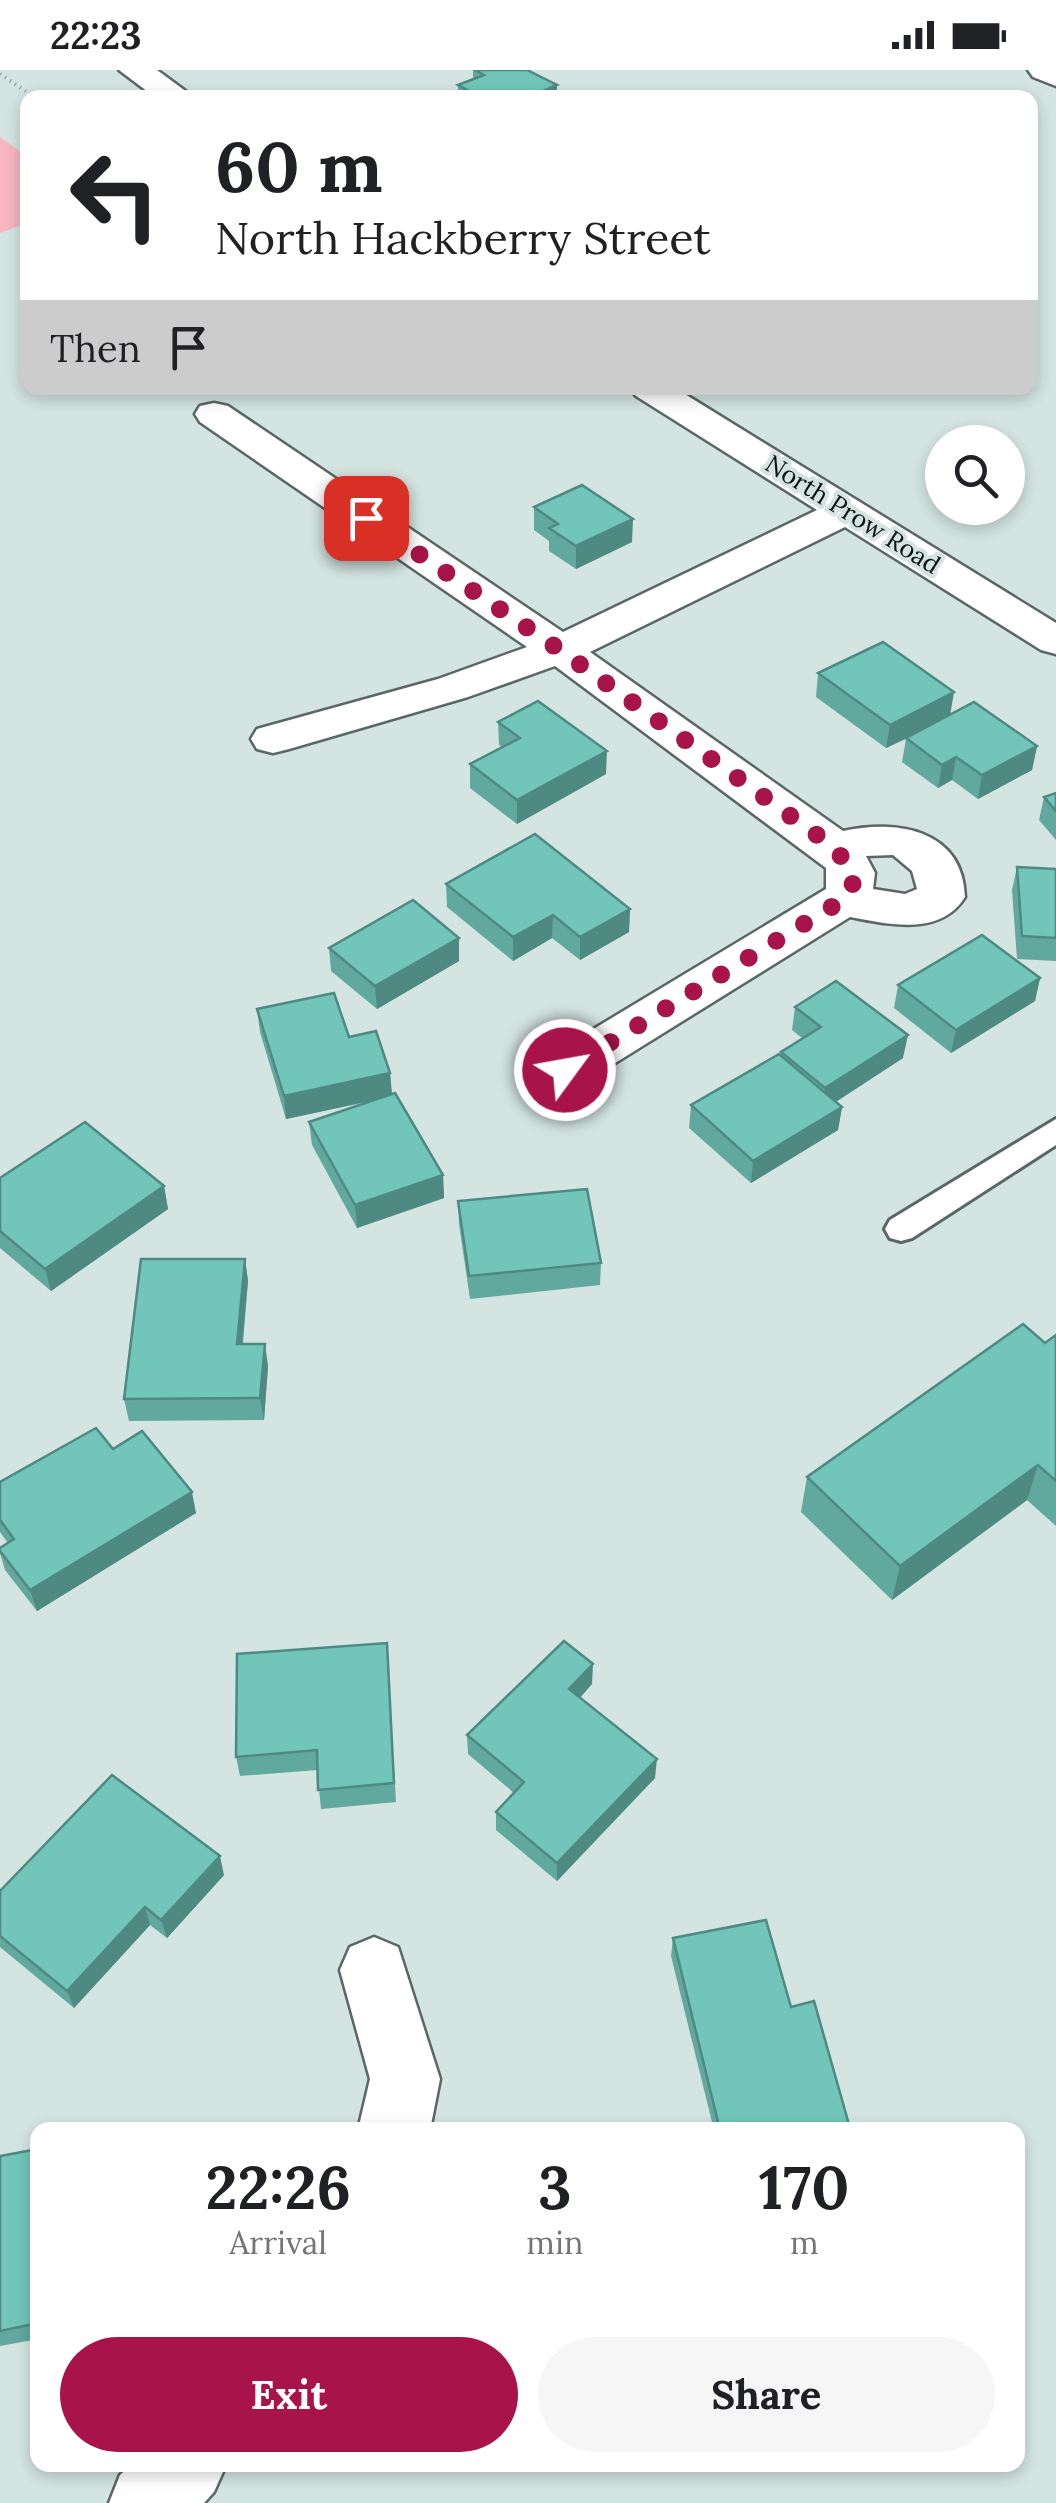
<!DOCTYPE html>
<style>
:root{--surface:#fff;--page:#f6f6f6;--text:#202124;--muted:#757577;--accent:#a81349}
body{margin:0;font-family:Lora,serif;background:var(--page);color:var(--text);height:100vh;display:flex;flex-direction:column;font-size:38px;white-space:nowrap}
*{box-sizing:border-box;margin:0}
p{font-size:32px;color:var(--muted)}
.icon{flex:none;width:55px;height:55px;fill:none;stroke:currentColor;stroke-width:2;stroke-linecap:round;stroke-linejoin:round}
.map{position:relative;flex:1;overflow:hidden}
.sheet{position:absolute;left:30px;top:2052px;width:995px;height:350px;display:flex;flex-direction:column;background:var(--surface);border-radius:20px;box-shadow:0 5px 15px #0003}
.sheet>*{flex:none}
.banner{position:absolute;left:20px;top:20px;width:1018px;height:305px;border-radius:20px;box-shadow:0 5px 15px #0003;background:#fff;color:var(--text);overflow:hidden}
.controls{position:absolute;left:925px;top:355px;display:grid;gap:20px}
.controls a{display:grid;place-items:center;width:100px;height:100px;border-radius:50%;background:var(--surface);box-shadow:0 5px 15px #0003;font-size:50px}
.pin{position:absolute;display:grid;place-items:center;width:85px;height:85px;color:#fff;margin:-42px;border-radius:20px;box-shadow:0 5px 15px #0006}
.me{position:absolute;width:110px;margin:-55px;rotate:58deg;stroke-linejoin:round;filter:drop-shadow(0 0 8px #0008)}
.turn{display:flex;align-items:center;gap:35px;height:210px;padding:0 30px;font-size:45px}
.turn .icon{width:130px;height:130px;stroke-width:2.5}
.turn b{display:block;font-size:70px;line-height:85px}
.then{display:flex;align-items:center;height:95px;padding:0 30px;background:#0003;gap:20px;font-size:38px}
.eta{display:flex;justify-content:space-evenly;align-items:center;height:170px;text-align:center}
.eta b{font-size:60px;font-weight:700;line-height:70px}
.primary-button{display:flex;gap:20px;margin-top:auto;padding:20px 30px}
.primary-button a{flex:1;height:115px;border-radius:60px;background:var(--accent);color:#fff;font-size:40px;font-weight:700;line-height:115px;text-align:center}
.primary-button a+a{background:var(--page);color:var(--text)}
.status{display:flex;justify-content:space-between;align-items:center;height:70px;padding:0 50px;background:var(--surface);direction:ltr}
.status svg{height:28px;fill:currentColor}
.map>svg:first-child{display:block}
</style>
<div class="status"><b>22:23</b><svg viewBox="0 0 49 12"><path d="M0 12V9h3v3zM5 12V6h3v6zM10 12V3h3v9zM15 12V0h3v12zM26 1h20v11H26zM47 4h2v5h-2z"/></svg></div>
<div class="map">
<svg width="1056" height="2433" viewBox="0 0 1056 2433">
<rect width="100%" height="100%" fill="#d3e4e1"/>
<path fill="#f7b6c0" d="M0 67 28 87 27 153 0 163Z"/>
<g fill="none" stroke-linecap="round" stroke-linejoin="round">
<defs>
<path id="lane" d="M1056 1049V1075L912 1168 901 1171 890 1168 885 1159 890 1150Z"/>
<g id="street">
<path d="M119 0H157L195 28H156Z"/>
<path d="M630 318H675L1056 553V584L1041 580 845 457 590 582 843 761C896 749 963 759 965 827 940 867 888 854 850 847L583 1013 565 1018 547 1013 540 1000 547 987 826 819V798L555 596 468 627 289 679 273 683 257 679 251 669 257 659 438 609 527 577 200 352 195 344 200 336 214 333 228 336 563 562 817 440 636 326ZM893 785 912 801 917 819 905 824 873 819 875 803 866 786Z"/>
<path d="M374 1867 398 1877 440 2009 430 2060H358L370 2009 340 1900 350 1877Z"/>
<path d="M131 2395H226L214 2422 204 2433H109L120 2405Z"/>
</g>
<path id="highway" d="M1028 0H1056V16L1033 7Z"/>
</defs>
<use href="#lane" stroke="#596866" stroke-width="6"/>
<use href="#street" stroke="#596866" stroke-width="5"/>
<use href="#highway" stroke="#596866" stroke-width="5"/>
<path stroke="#879491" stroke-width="4" stroke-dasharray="1 5" stroke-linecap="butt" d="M0 4 36 28"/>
<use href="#lane" fill="#fff" fill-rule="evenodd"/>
<use href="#street" fill="#fff" fill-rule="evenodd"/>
<use href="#highway" fill="#fff" fill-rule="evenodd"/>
</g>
<g fill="#61a99f">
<path d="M473 0H527L557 28H458V15L473 9Z"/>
<path d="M534 437 632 472 576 499 549 481V471L534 460Z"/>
<path d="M818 603 950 645 1037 676 1032 700 978 729 952 710 938 718 902 692 906 669 886 678 816 627Z"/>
<path d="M498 652 606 704 517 754 470 718V694L502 677 499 675Z"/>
<path d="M1056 723V770L1039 750 1044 727Z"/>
<path d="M1017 797 1056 799V891L1017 889 1012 820Z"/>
<path d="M446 814 630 839 629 862 580 890 552 868 513 891 447 837Z"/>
<path d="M459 868V891L377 939 331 901 329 878Z"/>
<path d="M1040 908 1035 931 951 983 894 938 898 915Z"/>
<path d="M795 937 903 988 835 1032 842 1037 838 1060 751 1113 689 1058 691 1035 780 985 781 982 802 968 792 960Z"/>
<path d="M257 939 349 967 390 1003 392 1024 443 1105 444 1128 357 1158 312 1075 309 1052 372 1031 286 1049 260 962Z"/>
<path d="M0 1108 164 1116 168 1139 51 1221 0 1178Z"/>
<path d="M458 1131 601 1193 600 1215 470 1229 459 1154Z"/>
<path d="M245 1189 248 1211 243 1274 268 1296 264 1350 129 1351 124 1329Z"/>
<path d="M1056 1265V1456L1027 1430 892 1530 801 1442 807 1407 1045 1273Z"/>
<path d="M113 1379 196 1443 37 1541 5 1500 0 1483V1478L8 1473 0 1462V1412Z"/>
<path d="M388 1593 396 1732 321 1739 317 1700 240 1706 236 1687Z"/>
<path d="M592 1614 580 1628 655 1708 557 1811 496 1760V1742L514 1723 468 1684 467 1665Z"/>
<path d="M224 1805 167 1868 150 1855 74 1938 0 1877V1821Z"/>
<path d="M673 1868 791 1937 849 2060H714L671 1886Z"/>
<path d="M38 2079V2269L0 2276V2086Z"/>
</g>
<g fill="#4f8a82">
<path d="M557 15V28H527Z"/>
<path d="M633 449 632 472 576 499V476Z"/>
<path d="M954 622 950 646 886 678 890 655Z"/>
<path d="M1037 676 1032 700 978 729 982 705Z"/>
<path d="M607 681 606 704 517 754V730Z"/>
<path d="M956 687 952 710 938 718 942 695Z"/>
<path d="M630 839 629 862 580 890V867Z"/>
<path d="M553 845 552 868 513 891V867Z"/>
<path d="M459 868V891L377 939 375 916Z"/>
<path d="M1040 908 1035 931 951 983 956 960Z"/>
<path d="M908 965 903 988 822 1041 825 1018Z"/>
<path d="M390 1003 392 1026 286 1049 284 1026Z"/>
<path d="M842 1037 838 1060 751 1113 753 1091Z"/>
<path d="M443 1105 444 1128 357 1158 355 1135Z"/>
<path d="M164 1116 168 1139 51 1221 45 1199Z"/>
<path d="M245 1189 248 1211 240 1296 237 1274Z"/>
<path d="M265 1274 268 1296 264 1350 260 1328Z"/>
<path d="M1038 1395 1027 1430 892 1530 900 1496Z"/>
<path d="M192 1422 196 1443 37 1541 30 1520Z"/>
<path d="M593 1594 592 1614 569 1639V1619Z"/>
<path d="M657 1689 655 1708 557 1811V1793Z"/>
<path d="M220 1786 224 1805 167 1868 161 1850Z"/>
<path d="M145 1837 150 1855 74 1938 67 1921Z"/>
</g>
<g fill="#71c5b9" stroke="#4f8a82" stroke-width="2.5">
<path d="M475 0H527L557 15 527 28H482L458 15 484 5Z"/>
<path d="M582 415 633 449 576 476 549 458 558 454 534 437Z"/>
<path d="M883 572 954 622 890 655 818 603Z"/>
<path d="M538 631 607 681 517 730 470 694 520 668 498 652Z"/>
<path d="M974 632 1037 676 982 705 956 687 942 695 906 668Z"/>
<path d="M1056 723V741L1044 727Z"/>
<path d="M535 764 630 839 580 867 553 845 513 867 446 814Z"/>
<path d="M1017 797 1056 799V868L1022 866Z"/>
<path d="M413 830 459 868 375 916 329 878Z"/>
<path d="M982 865 1040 908 956 960 898 915Z"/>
<path d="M836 911 908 965 825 1018 781 982 821 957 795 937Z"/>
<path d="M334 923 349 967 376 961 390 1003 284 1026 257 939Z"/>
<path d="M779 984 842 1037 753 1091 691 1035Z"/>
<path d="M395 1023 443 1105 355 1135 309 1052Z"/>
<path d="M85 1052 164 1116 45 1199 0 1161V1108Z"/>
<path d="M587 1119 601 1193 469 1206 458 1131Z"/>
<path d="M141 1189H245L237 1274H265L260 1328 124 1329Z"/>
<path d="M1023 1254 1045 1273 1056 1265V1411L1038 1395 900 1496 807 1407Z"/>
<path d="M96 1358 113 1379 142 1361 192 1422 30 1520 0 1481V1478L14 1469 0 1450V1412Z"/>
<path d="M564 1571 593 1594 569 1619 657 1689 557 1793 496 1742 524 1712 467 1665Z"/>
<path d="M387 1573 394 1713 318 1720 317 1680 236 1687 237 1584Z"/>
<path d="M112 1705 220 1786 161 1850 145 1837 67 1921 0 1866V1821Z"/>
<path d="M766 1850 791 1937 814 1931 850 2058 842 2060H720L673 1868Z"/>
<path d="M38 2079V2253L0 2261V2086Z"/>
</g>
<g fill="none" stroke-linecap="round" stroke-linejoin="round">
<path stroke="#a81349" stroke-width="18" stroke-dasharray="0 32.4" d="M366 448 560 580 835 778 854 805 852 818 843 830 565 1000"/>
</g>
<g text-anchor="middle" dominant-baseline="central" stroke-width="8" stroke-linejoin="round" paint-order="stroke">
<g font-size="25" fill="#0c1211" stroke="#d3e4e1">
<text transform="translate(853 444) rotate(32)">North Prow Road</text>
</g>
</g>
</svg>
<div class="controls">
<a><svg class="icon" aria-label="search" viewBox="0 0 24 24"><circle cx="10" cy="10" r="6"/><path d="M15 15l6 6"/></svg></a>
</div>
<div class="pin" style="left:366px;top:448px;background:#d93025"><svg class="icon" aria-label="arrive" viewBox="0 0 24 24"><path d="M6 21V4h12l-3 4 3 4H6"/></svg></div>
<svg class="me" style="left:565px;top:1000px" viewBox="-20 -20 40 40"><circle r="17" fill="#a81349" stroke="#fff" stroke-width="3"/><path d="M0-11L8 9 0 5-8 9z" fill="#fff"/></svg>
<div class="banner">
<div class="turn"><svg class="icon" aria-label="left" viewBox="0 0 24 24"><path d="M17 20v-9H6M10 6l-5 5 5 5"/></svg><div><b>60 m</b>North Hackberry Street</div></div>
<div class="then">Then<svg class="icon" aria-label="arrive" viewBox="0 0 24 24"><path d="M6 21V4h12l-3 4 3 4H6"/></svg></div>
</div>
<section class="sheet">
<div class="eta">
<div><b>22:26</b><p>Arrival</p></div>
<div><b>3</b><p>min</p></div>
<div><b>170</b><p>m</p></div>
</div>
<div class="primary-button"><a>Exit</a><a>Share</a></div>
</section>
</div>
